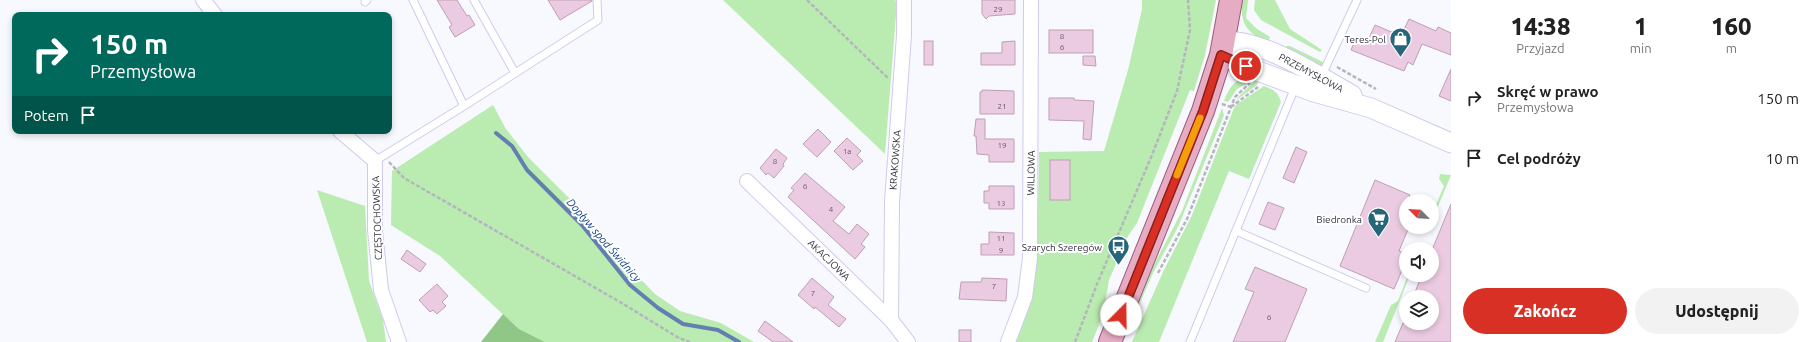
<!DOCTYPE html>
<html lang="pl">
<meta charset="utf-8">
<style>
:root{--surface:#fff;--page:#f2f2f2;--text:#222;--muted:#767676;--accent:#d93025}
body{margin:0;font-family:Ubuntu,sans-serif;background:var(--page);color:var(--text);height:100vh;display:flex;flex-direction:column;font-size:15px;white-space:nowrap}
*{box-sizing:border-box;margin:0}
p{font-size:13px;color:var(--muted)}
.icon{flex:none;width:22px;height:22px;fill:none;stroke:currentColor;stroke-width:2;stroke-linecap:round;stroke-linejoin:round}
.map{position:relative;flex:1;overflow:hidden}
.details{display:flex;flex-direction:column;background:var(--surface);width:360px}
.details>*{flex:none}
.guide{position:absolute;left:12px;top:12px;width:380px;height:122px;border-radius:8px;box-shadow:0 2px 6px #0003;background:#00695c;color:#fff;overflow:hidden}
.needle{width:26px;rotate:294deg}
.fabs{position:absolute;left:1399px;top:194px;display:grid;gap:8px}
.fabs a{display:grid;place-items:center;width:40px;height:40px;border-radius:50%;background:var(--surface);box-shadow:0 2px 6px #0003;font-size:20px}
.pin{position:absolute;display:grid;place-items:center;width:34px;height:34px;color:#fff;margin:-17px;border:2px solid #fff;border-radius:50%;box-shadow:0 1px 4px #0007}
.me{position:absolute;width:44px;margin:-22px;rotate:22deg;stroke-linejoin:round;filter:drop-shadow(0 0 3px #0008)}
.turn{display:flex;align-items:center;gap:14px;height:84px;padding:0 12px;font-size:18px}
.turn .icon{width:52px;height:52px;stroke-width:2.5}
.turn b{display:block;font-size:28px;line-height:34px}
.then{display:flex;align-items:center;height:38px;padding:0 12px;background:#0003;gap:8px;font-size:15px}
.eta{display:flex;justify-content:space-evenly;align-items:center;height:68px;text-align:center}
.eta b{font-size:24px;font-weight:800;line-height:28px}
.primary-button{display:flex;gap:8px;margin-top:auto;padding:8px 12px}
.primary-button a{flex:1;height:46px;border-radius:24px;background:var(--accent);color:#fff;font-size:16px;font-weight:800;line-height:46px;text-align:center}
.primary-button a+a{background:var(--page);color:var(--text)}
ul{padding:0;list-style:none}
li{display:flex;align-items:center;gap:12px;height:60px;padding:0 12px}
li div{flex:1}
li b{display:block;font-size:15px}
li em{font-style:normal}
main{display:flex;flex:1;min-height:0}
.map>svg:first-child{display:block}
</style>
<main>
<div class="map">
<svg width="1451" height="342" viewBox="0 0 1451 342">
<rect width="100%" height="100%" fill="#f8f8ff"/>
<g fill="#baebb1">
<path d="M723 0H895L897 2 885 154Z"/>
<path d="M1142 0H1216L1205 55 1194 91 1190 90 1137 223 1128 236 1109 280 1103 315 1092 342H1015L1033 292 1037 261 1039 152 1104 151 1128 70 1142 9Z"/>
<path d="M1242 0H1248L1246 18 1257 29 1270 37 1268 43C1247 32 1240 25 1242 0Z"/>
<path d="M1255 0H1275L1290 29 1322 50 1320 52 1261 20 1254 10Z"/>
<path d="M1287 46H1290L1325 63 1320 69 1285 48Z"/>
<path d="M1250 77 1246 84 1237 89 1228 102 1224 101C1229 88 1235 78 1250 77Z"/>
<path d="M1258 77 1261 78 1256 86 1235 101C1242 92 1251 86 1258 77Z"/>
<path d="M1264 86C1274 90 1278 92 1281 102L1249 179 1229 171 1159 342H1132L1163 272 1192 215 1234 108 1236 105Z"/>
<path d="M493 105 506 129 528 157 579 208 626 264 655 294 680 311 721 323 754 342H545L519 329 440 256 391 225 392 171Z"/>
<path d="M1222 108 1224 115 1178 227 1153 273 1130 326 1147 278 1182 211Z"/>
<path d="M1440 174 1451 175 1432 221V214L1444 186 1439 179Z"/>
<path d="M317 190 365 206 369 281 383 320 386 342H367Z"/>
<path d="M1408 275H1410L1383 342H1375L1391 305 1398 301Z"/>
</g>
<path fill="#91c786" d="M503 314 519 329 545 342H481Z"/>
<g fill="none" stroke-linecap="round" stroke-linejoin="round">
<path stroke="#637fb1" stroke-width="4" d="M496 133 512 146 527 170 582 225 630 285 658 308 683 324 718 330 739 342"/>
</g>
<g fill="#ebcbe1" stroke="#be9fb4">
<path d="M437 0H457L467 16 469 15 475 25 455 37 449 27 452 25Z"/>
<path d="M548 0H592V1L560 20Z"/>
<path d="M982 0H1015V14L989 16 986 19 982 14Z"/>
<path d="M1409 19 1436 31 1438 27 1451 33V55L1422 44 1413 65 1408 62 1404 71 1351 50 1357 36 1368 40 1375 25 1401 36Z"/>
<rect x="1049" y="30" width="44" height="23"/>
<rect x="924" y="41" width="9" height="24"/>
<path d="M1015 41V65H981V53H1002V42Z"/>
<path d="M1083 56H1095L1096 66 1083 65Z"/>
<path d="M1451 69V101L1439 96Z"/>
<path d="M982 90 1014 91V114H980V92H982Z"/>
<path d="M1049 98H1074V100L1094 101 1091 140 1083 139 1084 121 1049 120Z"/>
<path d="M976 119H985V139H1014V162H989V155L977 154 976 136H974Z"/>
<path d="M818 129 831 142 817 157 803 144Z"/>
<path d="M847 138 861 151 857 155 863 161 853 170 834 151Z"/>
<path d="M1296 147 1307 152 1294 183 1283 178Z"/>
<path d="M776 149 787 158 783 164 784 166 774 178 768 173 766 175 760 168Z"/>
<rect x="1050" y="160" width="20" height="40"/>
<path d="M805 173 845 207 833 221 849 234 857 224 869 234 861 244 865 247 855 259 788 197 794 190 791 188Z"/>
<path d="M1375 180 1410 195 1408 201H1406V227H1409L1399 251 1406 254V261L1394 289 1340 266Z"/>
<path d="M989 186H1014V209H989V203H984V191H989Z"/>
<path d="M1268 202 1284 208 1275 230 1259 224Z"/>
<path d="M1451 204V342H1395L1403 323H1432V297H1413L1422 275H1432V250Z"/>
<path d="M989 232 1014 233V255H981V244H989Z"/>
<path d="M407 250 426 264 420 272 401 259Z"/>
<path d="M1255 267 1307 289 1285 342H1233L1254 292 1245 289Z"/>
<path d="M812 278 834 297 828 305 846 319 839 327 815 307 814 309 798 295Z"/>
<path d="M982 278 1007 279 1006 301 959 299 961 282H981Z"/>
<path d="M437 284 448 296 442 302 446 306 437 314 433 310 430 312 419 300Z"/>
<path d="M765 321 793 342H773L758 331Z"/>
<rect x="959" y="330" width="12" height="12"/>
</g>
<g fill="none" stroke-linecap="round" stroke-linejoin="round">
<defs>
<g id="service">
<path d="M474 0 515 73"/>
<path d="M365 2 367 0"/>
<path d="M1321 77 1357 0"/>
<path d="M464 106 598 20 597 0"/>
<path d="M375 161 464 106 413 0"/>
<path d="M1236 231 1366 288"/>
<path d="M1190 342 1296 85"/>
</g>
<g id="minor">
<path d="M203 0 215 15"/>
<path d="M340 131 375 161V230L381 290 399 342"/>
<path d="M747 181 891 320 908 342"/>
<path d="M891 320 892 202 904 35V0"/>
<path d="M1008 342 1025 297 1030 258 1031 0"/>
</g>
<g id="secondary">
<path d="M1225 41C1266 41 1316 75 1352 95"/>
<path d="M1221 55 1258 71 1314 92 1371 108 1451 143"/>
</g>
<path id="primary" d="M1110 342 1203 111 1221 55 1231 0"/>
</defs>
<use href="#service" stroke="#cfcbed" stroke-width="9"/>
<use href="#minor" stroke="#cfcbed" stroke-width="16"/>
<use href="#secondary" stroke="#cfcbed" stroke-width="21"/>
<use href="#primary" stroke="#9c5d7b" stroke-width="24"/>
<g stroke="#b5b5be" stroke-width="2.5" stroke-dasharray="4 2" stroke-linecap="butt">
<path d="M807 0 889 79"/>
<path d="M1337 67 1376 89"/>
<path d="M1222 104 1231 107"/>
<path d="M1231 107 1258 87"/>
<path d="M389 162 404 178 620 302 679 338 690 342"/>
<path d="M1158 273 1187 219 1235 97 1250 83"/>
<path d="M1075 342 1097 284 1152 155 1177 91 1190 30 1188 0"/>
</g>
<use href="#service" stroke="#fff" stroke-width="7"/>
<use href="#minor" stroke="#fff" stroke-width="14"/>
<use href="#secondary" stroke="#fff" stroke-width="19"/>
<use href="#primary" stroke="#e6acc3" stroke-width="22"/>
</g>
<g fill="none" stroke-linecap="round" stroke-linejoin="round">
<defs>
<path id="route" d="M1121 315 1203 111 1221 55 1246 66"/>
</defs>
<use href="#route" stroke="#8d1f18" stroke-width="10"/>
<use href="#route" stroke="#d93025" stroke-width="7"/>
<path stroke="#f59e0b" stroke-width="7" d="M1177 175 1200 118"/>
</g>
<defs>
<symbol id="shop-pin" viewBox="-11 -11 22 30"><path d="M0 17L-7.5 6A9.5 9.5 0 1 1 7.5 6Z" fill="#26667b" stroke="#fff"/><path d="M-5-2.5h2.3a2.7 3.5 0 0 1 5.4 0H5L5.5 6h-11ZM-1.5-2.5h3a1.5 2.3 0 0 0-3 0Z" fill="#fff"/></symbol>
<symbol id="supermarket-pin" viewBox="-11 -11 22 30"><path d="M0 17L-7.5 6A9.5 9.5 0 1 1 7.5 6Z" fill="#26667b" stroke="#fff"/><path d="M-6-5.5h2.5l.6 2H6L4.5 2H-2.5L-4.4-4H-6ZM-1.5 3.2a1.3 1.3 0 1 0 .1 0ZM3 3.2a1.3 1.3 0 1 0 .1 0Z" fill="#fff"/></symbol>
<symbol id="bus-pin" viewBox="-11 -11 22 30"><path d="M0 17L-7.5 6A9.5 9.5 0 1 1 7.5 6Z" fill="#26667b" stroke="#fff"/><path d="M-5-6H5V4H4V6H2V4H-2V6H-4V4H-5ZM-3.5-4V0h7V-4ZM-3.5 1.2v1.5H-2V1.2ZM2 1.2v1.5H3.5V1.2Z" fill="#fff"/></symbol>
</defs>
<g fill-rule="evenodd">
<use href="#shop-pin" x="1388" y="26" width="25" height="34"/>
<use href="#supermarket-pin" x="1366" y="206" width="25" height="34"/>
<use href="#bus-pin" x="1106" y="234" width="25" height="34"/>
</g>
<g text-anchor="middle" dominant-baseline="central" stroke-width="4" stroke-linejoin="round" paint-order="stroke">
<g font-size="8" fill="#615868">
<text x="998" y="9">29</text>
<text x="1062" y="36">8</text>
<text x="1062" y="47">6</text>
<text x="1002" y="106">21</text>
<text x="1002" y="145">19</text>
<text x="847" y="151">1a</text>
<text x="775" y="161">8</text>
<text x="805" y="186">6</text>
<text x="1001" y="203">13</text>
<text x="831" y="209">4</text>
<text x="1001" y="238">11</text>
<text x="1001" y="250">9</text>
<text x="994" y="286">7</text>
<text x="813" y="293">7</text>
<text x="1269" y="317">6</text>
</g>
<g font-size="10" fill="#33313f" stroke="#fff" text-anchor="end">
<text x="1386" y="39">Teres-Pol</text>
<text x="1362" y="219">Biedronka</text>
<text x="1102" y="247">Szarych Szeregów</text>
</g>
<g font-size="10" fill="#33313f" stroke="#fff">
<text transform="translate(1311 73) rotate(28)">PRZEMYSŁOWA</text>
<text transform="translate(895 160) rotate(-86)">KRAKOWSKA</text>
<text transform="translate(1031 173) rotate(-89)">WILLOWA</text>
<text transform="translate(377 218) rotate(-92)">CZĘSTOCHOWSKA</text>
<text transform="translate(829 260) rotate(44)">AKACJOWA</text>
</g>
<g font-size="11" font-style="italic" fill="#093a85" stroke="#fff">
<text transform="translate(604 240) rotate(49)">Dopływ spod Świdnicy</text>
</g>
</g>
</svg>
<div class="fabs">
<a><svg class="needle" viewBox="-14 -14 28 28"><path d="M0-13l5 13h-10z" fill="#e53935"/><path d="M0 13l5-13h-10z" fill="#767676"/></svg></a>
<a><svg class="icon" aria-label="sound" viewBox="0 0 24 24"><path d="M4 9h4l5-4v14l-5-4H4zM17 9q2 3 0 6"/></svg></a>
<a><svg class="icon" aria-label="layers" viewBox="0 0 24 24"><path d="M12 4l9 5-9 5-9-5zM3 14l9 5 9-5"/></svg></a>
</div>
<div class="pin" style="left:1246px;top:66px;background:#d93025"><svg class="icon" aria-label="arrive" viewBox="0 0 24 24"><path d="M6 21V4h12l-3 4 3 4H6"/></svg></div>
<svg class="me" style="left:1121px;top:315px" viewBox="-20 -20 40 40"><circle r="19" fill="#fff"/><path d="M0-13L10 11 0 6-10 11z" fill="#d93025"/></svg>
<div class="guide">
<div class="turn"><svg class="icon" aria-label="right" viewBox="0 0 24 24"><path d="M7 20v-9h11M14 6l5 5-5 5"/></svg><div><b>150 m</b>Przemysłowa</div></div>
<div class="then">Potem<svg class="icon" aria-label="arrive" viewBox="0 0 24 24"><path d="M6 21V4h12l-3 4 3 4H6"/></svg></div>
</div>
</div>
<section class="details">
<div class="eta">
<div><b>14:38</b><p>Przyjazd</p></div>
<div><b>1</b><p>min</p></div>
<div><b>160</b><p>m</p></div>
</div>
<ul>
<li><svg class="icon" aria-label="right" viewBox="0 0 24 24"><path d="M7 20v-9h11M14 6l5 5-5 5"/></svg><div><b>Skręć w prawo</b><p>Przemysłowa</p></div><em>150 m</em></li>
<li><svg class="icon" aria-label="arrive" viewBox="0 0 24 24"><path d="M6 21V4h12l-3 4 3 4H6"/></svg><div><b>Cel podróży</b></div><em>10 m</em></li>
</ul>
<div class="primary-button"><a>Zakończ</a><a>Udostępnij</a></div>
</section>
</main>
